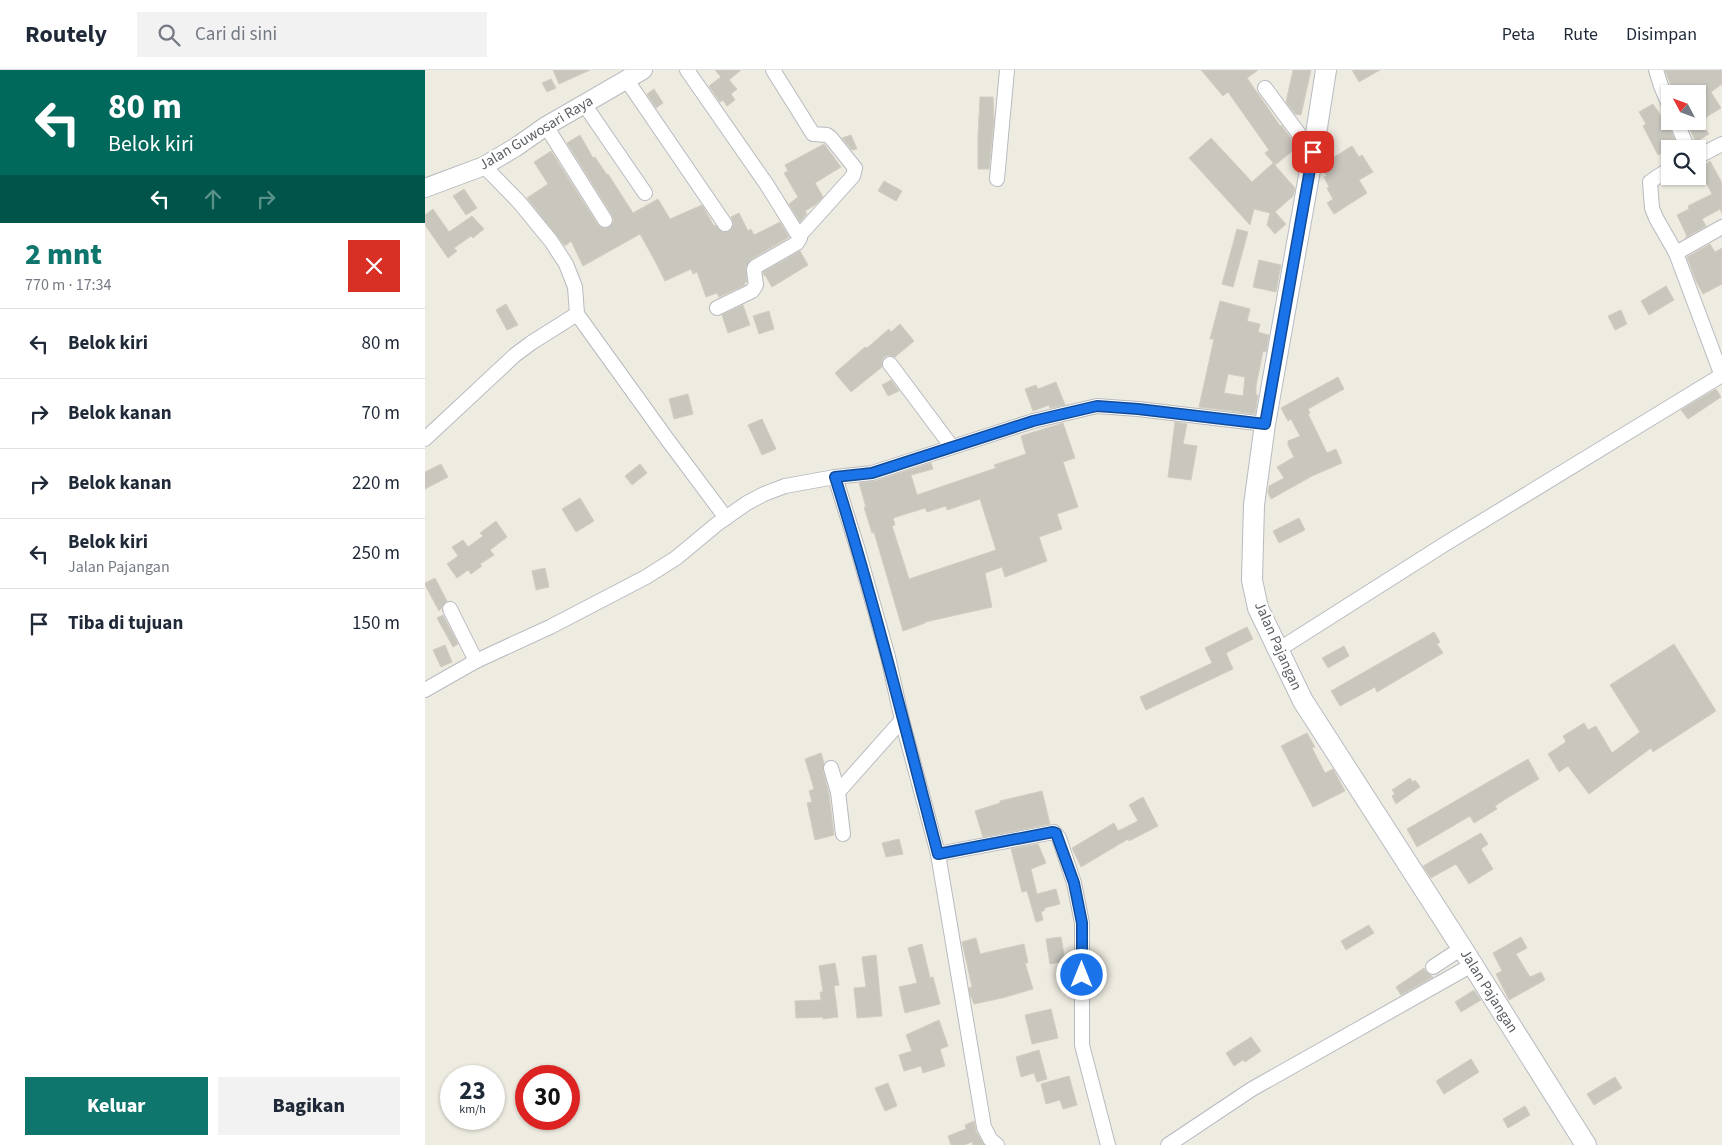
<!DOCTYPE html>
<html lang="id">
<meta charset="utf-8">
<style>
:root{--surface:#fff;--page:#f2f2f3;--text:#1f2937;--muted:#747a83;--line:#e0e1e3;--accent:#0f766e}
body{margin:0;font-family:"Source Sans 3",sans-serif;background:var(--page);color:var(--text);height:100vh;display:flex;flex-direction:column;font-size:19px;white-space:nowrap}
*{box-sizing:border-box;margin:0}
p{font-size:16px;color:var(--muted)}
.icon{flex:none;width:28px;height:28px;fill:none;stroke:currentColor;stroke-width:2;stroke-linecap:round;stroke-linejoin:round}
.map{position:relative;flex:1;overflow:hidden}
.panel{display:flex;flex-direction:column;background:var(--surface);width:425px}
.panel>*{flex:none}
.guide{background:#00695c;color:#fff;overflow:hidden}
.needle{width:32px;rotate:311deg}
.controls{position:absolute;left:1236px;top:15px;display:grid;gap:10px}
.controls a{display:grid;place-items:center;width:45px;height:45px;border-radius:0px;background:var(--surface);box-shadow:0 1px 4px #0004;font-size:25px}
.speed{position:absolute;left:15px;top:995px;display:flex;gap:10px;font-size:25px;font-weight:700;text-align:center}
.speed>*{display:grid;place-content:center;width:65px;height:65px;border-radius:50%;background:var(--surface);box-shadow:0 1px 4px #0004;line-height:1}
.speed small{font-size:12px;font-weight:400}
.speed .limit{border:8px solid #d22;background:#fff;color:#111}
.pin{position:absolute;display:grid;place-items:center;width:42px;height:42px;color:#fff;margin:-21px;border-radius:10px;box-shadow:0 2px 8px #0006}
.me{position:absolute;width:55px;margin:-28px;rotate:0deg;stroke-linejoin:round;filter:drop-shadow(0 0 4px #0008)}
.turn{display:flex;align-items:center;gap:18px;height:105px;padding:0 25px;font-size:22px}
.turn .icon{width:65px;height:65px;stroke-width:2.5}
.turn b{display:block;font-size:35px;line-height:42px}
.lanes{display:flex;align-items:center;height:48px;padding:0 25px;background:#0003;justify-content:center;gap:25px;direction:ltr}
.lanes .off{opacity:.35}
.round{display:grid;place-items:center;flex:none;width:52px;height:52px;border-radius:0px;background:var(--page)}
.summary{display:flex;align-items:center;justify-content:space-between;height:85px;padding:0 25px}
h1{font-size:30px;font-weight:800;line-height:38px;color:var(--accent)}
.cta{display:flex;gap:10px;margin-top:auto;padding:10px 25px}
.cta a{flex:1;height:58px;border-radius:0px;background:var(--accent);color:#fff;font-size:20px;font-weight:800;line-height:58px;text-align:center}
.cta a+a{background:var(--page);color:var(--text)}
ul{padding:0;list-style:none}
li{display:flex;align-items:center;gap:15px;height:70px;padding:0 25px;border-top:1px solid var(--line)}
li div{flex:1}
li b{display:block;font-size:19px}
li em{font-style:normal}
header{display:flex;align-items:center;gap:30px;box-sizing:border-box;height:70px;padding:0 25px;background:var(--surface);border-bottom:1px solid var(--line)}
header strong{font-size:24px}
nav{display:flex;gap:28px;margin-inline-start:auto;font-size:18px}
.search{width:350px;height:45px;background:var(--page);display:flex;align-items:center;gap:12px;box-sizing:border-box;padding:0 18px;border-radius:0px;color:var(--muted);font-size:19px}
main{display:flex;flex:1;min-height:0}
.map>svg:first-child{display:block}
</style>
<header>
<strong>Routely</strong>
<div class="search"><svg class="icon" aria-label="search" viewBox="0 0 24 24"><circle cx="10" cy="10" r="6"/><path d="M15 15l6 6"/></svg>Cari di sini</div>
<nav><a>Peta</a><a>Rute</a><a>Disimpan</a></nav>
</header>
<main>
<section class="panel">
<div class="guide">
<div class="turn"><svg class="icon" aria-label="left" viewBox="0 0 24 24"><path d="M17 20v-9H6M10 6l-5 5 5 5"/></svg><div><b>80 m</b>Belok kiri</div></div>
<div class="lanes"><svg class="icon" aria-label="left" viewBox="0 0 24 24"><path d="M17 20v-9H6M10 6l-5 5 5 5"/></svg><svg class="icon off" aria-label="ahead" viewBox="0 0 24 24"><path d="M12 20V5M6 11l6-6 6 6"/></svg><svg class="icon off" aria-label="right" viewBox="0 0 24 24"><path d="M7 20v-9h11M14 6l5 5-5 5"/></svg></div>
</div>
<div class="summary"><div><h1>2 mnt</h1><p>770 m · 17:34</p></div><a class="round" style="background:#d93025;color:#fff"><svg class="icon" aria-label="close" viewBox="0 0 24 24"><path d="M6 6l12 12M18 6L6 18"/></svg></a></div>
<ul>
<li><svg class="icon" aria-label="left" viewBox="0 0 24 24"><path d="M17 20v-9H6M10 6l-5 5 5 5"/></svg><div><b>Belok kiri</b></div><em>80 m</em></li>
<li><svg class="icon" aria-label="right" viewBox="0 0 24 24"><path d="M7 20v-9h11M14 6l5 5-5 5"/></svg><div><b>Belok kanan</b></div><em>70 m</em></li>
<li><svg class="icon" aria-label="right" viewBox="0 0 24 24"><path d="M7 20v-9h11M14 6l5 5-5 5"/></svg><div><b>Belok kanan</b></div><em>220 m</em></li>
<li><svg class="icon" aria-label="left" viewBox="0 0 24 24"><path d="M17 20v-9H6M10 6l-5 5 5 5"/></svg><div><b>Belok kiri</b><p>Jalan Pajangan</p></div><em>250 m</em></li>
<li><svg class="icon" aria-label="arrive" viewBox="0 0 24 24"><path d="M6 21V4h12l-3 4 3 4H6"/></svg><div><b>Tiba di tujuan</b></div><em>150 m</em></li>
</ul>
<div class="cta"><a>Keluar</a><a>Bagikan</a></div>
</section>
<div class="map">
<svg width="1297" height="1075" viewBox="0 0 1297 1075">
<rect width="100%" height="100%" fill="#eeebe1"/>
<g fill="#c9c6be" stroke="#d3cdbf" fill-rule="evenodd">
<path d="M128 0H165L134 14Z"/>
<path d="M290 0H316L304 10 312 19 306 24 310 30 302 36 298 30 295 32 284 16 296 7Z"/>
<path d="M776 0H833L822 8 856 57V55L868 71 866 72 870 79 850 95 840 83 844 80 803 22 798 26Z"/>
<path d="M868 0H886L876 45 870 44 861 32Z"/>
<path d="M927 0H955L934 12Z"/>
<path d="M1240 0H1297V14L1286 22 1296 38 1275 51 1284 64 1271 72 1261 51H1272V24H1249Z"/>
<path d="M126 9 131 18 122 22 117 13Z"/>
<path d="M229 19 238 33 231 38 222 24Z"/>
<path d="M555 27H568L569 50 564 99H553V67Z"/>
<path d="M1228 34 1236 46 1240 44 1244 46 1243 54 1252 75 1233 85 1218 56 1221 54 1214 42Z"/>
<path d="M155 65 168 88 170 87 182 105 183 104 208 143 233 129 245 149 277 135 289 156 290 155 297 162 305 161 309 154 306 147 314 143 323 161 326 159 329 165 355 152 364 167 325 190 321 197 322 212 319 213 320 215 294 227 292 223 281 227 272 202 268 204 266 199 240 211 230 191 215 164 158 196 146 171 140 176 102 128 123 114 109 92 126 81 173 155 180 159 187 154 189 150 187 145 142 73Z"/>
<path d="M426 65 432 79 427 80 417 68Z"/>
<path d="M786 68 827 112 848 93 870 118 868 126 850 142 861 154 850 164 842 155 845 143 829 139 825 155 764 88Z"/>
<path d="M399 74 416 97 390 113 398 127 390 135 380 141 382 144 375 152 364 134 373 127 359 103 363 101 360 95Z"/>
<path d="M927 76 934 87 937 85 948 102 934 110 942 123 909 144 902 133 908 129 902 118 904 117 899 107 902 106 897 98 898 94Z"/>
<path d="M1285 91 1297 113V143L1295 139 1277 149 1281 156 1260 168 1262 166 1252 145 1264 139 1263 136 1287 124 1274 100Z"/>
<path d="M459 111 477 121 471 131 453 121Z"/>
<path d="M39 119 52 138 41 145 28 126Z"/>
<path d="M8 139 24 162 47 146 59 159 48 168 46 166 29 178 32 181 23 188 0 155V145Z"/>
<path d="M812 159 823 162 808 217 797 214Z"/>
<path d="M1285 174 1290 182 1297 178V214L1278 224 1271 211 1262 187Z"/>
<path d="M375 181 383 195 347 217 340 205 339 206 338 202Z"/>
<path d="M834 190 856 195 851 222 828 217Z"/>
<path d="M1241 216 1249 230 1224 245 1216 231Z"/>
<path d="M795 231 825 239 822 251 835 254 833 262 844 265 841 282 838 281 831 316V325H833L830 344 774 337 789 269H785ZM803 304 820 307 818 326 799 323Z"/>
<path d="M81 234 93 255 82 260 71 240Z"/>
<path d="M318 235 325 255 303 263 297 245Z"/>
<path d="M1196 240 1202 254 1190 260 1183 246Z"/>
<path d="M344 241 349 259 334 264 328 246Z"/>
<path d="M475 254 489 271 470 287 464 285 459 287 457 291V297L426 322 410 303 440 277 442 278 464 259 466 262Z"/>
<path d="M913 307 919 319 883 339 885 343 883 344 902 383 911 379 917 393 887 406 846 429 843 423 844 416 859 408 852 397 869 387 863 375V371L875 366 866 349 863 351 856 338Z"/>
<path d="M466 310 474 321 463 326 457 315Z"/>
<path d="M631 312 640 335 625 338 624 335 608 341 600 319 611 315 613 319Z"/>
<path d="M1291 319 1296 327 1263 349 1256 340Z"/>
<path d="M263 324 268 344 249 349 244 329Z"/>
<path d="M337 349 351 379 337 385 323 355Z"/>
<path d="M750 352 762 354 758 374 772 376 766 410 743 407Z"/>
<path d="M638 353 650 388 638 392 653 437 632 444 637 459 614 467 622 491 580 507 577 497 560 503 567 537 500 552V553L478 561 449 462 447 463 439 437H441L434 413 450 411 506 393 508 399 486 405 492 425 571 398 569 395 601 384 596 366ZM555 429 571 480 484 509 467 456 470 455 468 448 500 438 502 442 521 436 522 440Z"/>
<path d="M16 394 23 407 0 419V402Z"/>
<path d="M215 394 222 403 207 415 200 406Z"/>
<path d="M155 428 169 451 151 462 137 439Z"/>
<path d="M874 448 880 460 854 473 848 461Z"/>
<path d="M71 451 82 467 65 480 69 485 55 494 57 496 46 504 43 500 32 508 22 494 33 486 27 477 38 470 43 477 58 466 55 463Z"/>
<path d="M120 498 124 517 111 520 107 501Z"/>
<path d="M10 508 22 531 14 541 0 515V513Z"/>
<path d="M18 545 33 574 28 577 12 548Z"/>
<path d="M822 557 828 569 801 583 808 599 721 640 715 627 787 593 780 578Z"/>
<path d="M1009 562 1015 572 1012 574 1018 583 952 622 950 617 915 636 906 621Z"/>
<path d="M1249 574 1291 641 1228 682 1226 678 1164 724 1143 696 1134 702 1123 684 1141 672 1138 666 1159 653 1163 660 1171 656 1187 683 1215 662 1185 615Z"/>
<path d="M20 575 27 592 16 597 8 580Z"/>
<path d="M919 576 924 586 903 598 897 588Z"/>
<path d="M882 663 890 677 887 678 900 703 908 699 920 721 888 737 856 676Z"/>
<path d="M396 683 399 693 398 700 404 724 409 765 390 770 382 733 387 732 384 721 389 719 380 689Z"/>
<path d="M1103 689 1114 709 1079 730 1070 736 1072 739 1049 753 1045 746 992 777 982 759Z"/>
<path d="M985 708 988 712 990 710 995 717 971 734 967 726 970 724 967 720Z"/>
<path d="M617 721 625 754 558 767 550 741 575 733V731Z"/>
<path d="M718 727 733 756 704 771 703 769 656 797 647 778 689 753 693 761 713 751 704 735Z"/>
<path d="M1056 763 1063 774 1056 779 1068 799 1044 814 1031 794 1006 808 998 796Z"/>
<path d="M474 769 478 784 461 787 457 773Z"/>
<path d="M613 774 621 793 606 799 612 824 631 819 635 834 619 838 620 840 616 842 618 850 611 852 602 821 597 822 586 779Z"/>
<path d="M944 855 949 863 921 880 916 871Z"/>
<path d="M636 867 640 891 625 894 621 869Z"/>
<path d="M1096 867 1102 878 1091 884 1105 907 1116 902 1120 910 1084 930 1071 904 1077 901 1068 883Z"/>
<path d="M551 868 555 884 599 874 603 893H600L608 919 577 928 549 934 545 924 544 918 547 917 537 872Z"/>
<path d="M497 874 505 908 508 907 515 934 480 943 474 917 492 913 483 878Z"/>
<path d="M451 885 457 946 432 948 429 918 441 917 437 887Z"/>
<path d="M410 893 414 915 409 916 413 947 398 949V947L371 948 370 931 396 930 395 922H398L394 896Z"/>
<path d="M999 898 1001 902 1008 907 976 925 971 917Z"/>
<path d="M1049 920 1056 930 1036 942 1030 932Z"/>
<path d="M626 939 633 968 607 974 600 945Z"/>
<path d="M514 950 523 976 515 979 520 996 498 1003 496 996 479 1001 474 985 487 981 481 965Z"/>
<path d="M826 967 836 981 820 992 818 990 809 996 801 983Z"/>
<path d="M614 980 622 1009 612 1012 609 1003 596 1007 591 987Z"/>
<path d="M1046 989 1054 1002 1019 1024 1011 1011Z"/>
<path d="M644 1006 652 1035 638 1039 635 1030 621 1034 616 1014Z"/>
<path d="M1190 1007 1197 1018 1169 1035 1162 1024Z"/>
<path d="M463 1013 472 1036 460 1041 450 1018Z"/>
<path d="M1100 1036 1105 1045 1083 1058 1078 1049Z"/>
<path d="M549 1051 551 1061 559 1075H548L547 1072 539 1075H526L523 1066 541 1059 540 1055Z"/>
</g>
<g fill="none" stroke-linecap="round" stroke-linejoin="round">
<defs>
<g id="minor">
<path d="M262 0 342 115 375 168 372 173 330 197 329 200 331 215 327 221 292 238"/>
<path d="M348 0 388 64 402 65 406 68 430 98 428 106 374 166"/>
<path d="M1231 0 1236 16 1245 37"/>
<path d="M201 9 300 154"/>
<path d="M840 18 888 83"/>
<path d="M159 34 220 123"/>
<path d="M1251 51 1263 79"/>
<path d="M121 56 180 150"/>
<path d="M1272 87 1297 74"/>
<path d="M59 96 94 132 126 171 141 194 150 217 152 244 242 369 301 448"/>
<path d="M1245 99 1235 105 1225 112 1227 138 1231 148 1251 183 1297 306"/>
<path d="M572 109 582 0"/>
<path d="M1251 183 1297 157"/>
<path d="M465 294 527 377"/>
<path d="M0 369 90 285 106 273 152 244"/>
<path d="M410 407 432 477 463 587 477 650 513 784 559 1057 565 1069 572 1075"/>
<path d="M25 539 51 591"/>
<path d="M853 580 1020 474 1297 305"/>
<path d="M0 620 51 591 125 557 221 507 251 488 292 454 322 433 339 424 360 416 410 407 447 403 608 351 672 336 713 339 840 354"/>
<path d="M406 698 413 722 418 764"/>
<path d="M413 722 477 650"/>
<path d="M513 784 629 762 634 768 649 813 657 853V975L683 1075"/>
<path d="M1008 897 1037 878"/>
<path d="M743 1075 827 1019 1047 895"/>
</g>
<path id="tertiary" d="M0 118 59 96 91 77 121 56 218 0"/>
<path id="secondary" d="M901 0 888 83 840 354 829 435 827 510 833 538 878 631 1037 878 1161 1075"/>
</defs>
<use href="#minor" stroke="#b7babf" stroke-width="16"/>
<use href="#tertiary" stroke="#b7babf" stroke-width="20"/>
<use href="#secondary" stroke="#b7bbc1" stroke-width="22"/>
<use href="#minor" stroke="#fff" stroke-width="14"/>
<use href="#tertiary" stroke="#fff" stroke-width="18"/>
<use href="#secondary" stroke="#fff" stroke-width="20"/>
</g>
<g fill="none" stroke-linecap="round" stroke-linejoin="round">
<defs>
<path id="route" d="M657 905V853L649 813 631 763 628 762 513 784C480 658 449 531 410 407L447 403 608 351 672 336 713 339 840 354 888 82"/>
</defs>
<use href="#route" stroke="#114b97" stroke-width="12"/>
<use href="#route" stroke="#1a73e8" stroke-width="9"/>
</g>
<g text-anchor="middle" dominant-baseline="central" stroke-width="4.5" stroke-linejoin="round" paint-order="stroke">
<g font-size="15" fill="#5a5e63" stroke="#fff">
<text transform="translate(111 63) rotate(-31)">Jalan Guwosari Raya</text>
<text transform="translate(853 576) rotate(66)">Jalan Pajangan</text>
<text transform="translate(1064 921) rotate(58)">Jalan Pajangan</text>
</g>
</g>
</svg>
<div class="controls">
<a><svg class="needle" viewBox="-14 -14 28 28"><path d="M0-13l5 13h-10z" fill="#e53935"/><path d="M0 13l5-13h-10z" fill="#747a83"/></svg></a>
<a><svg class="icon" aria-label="search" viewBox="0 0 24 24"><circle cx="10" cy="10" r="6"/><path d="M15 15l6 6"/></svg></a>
</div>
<div class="speed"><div>23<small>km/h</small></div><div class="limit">30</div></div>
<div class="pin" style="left:888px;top:82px;background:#d93025"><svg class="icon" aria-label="arrive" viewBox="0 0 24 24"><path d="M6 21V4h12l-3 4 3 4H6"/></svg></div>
<svg class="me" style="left:657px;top:905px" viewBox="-20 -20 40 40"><circle r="17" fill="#1a73e8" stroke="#fff" stroke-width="3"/><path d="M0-11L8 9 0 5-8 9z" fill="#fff"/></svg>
</div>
</main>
